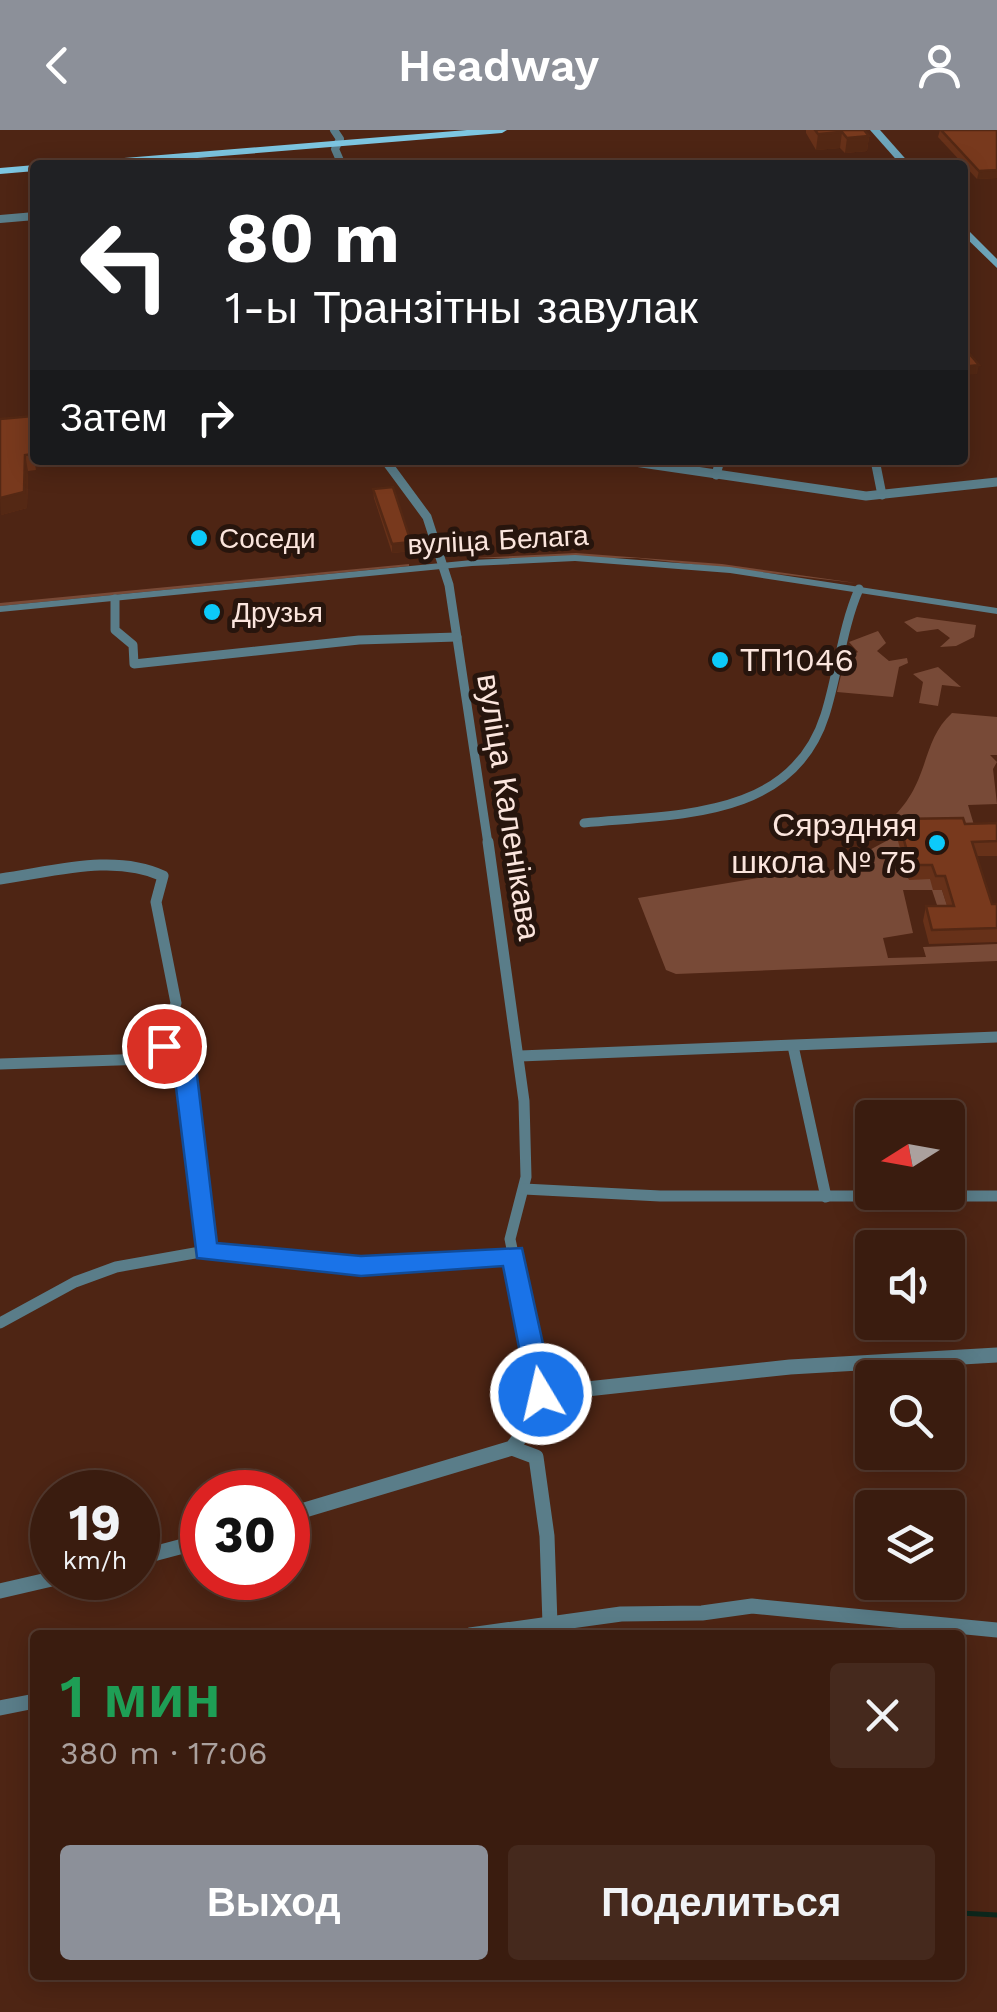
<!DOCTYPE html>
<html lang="ru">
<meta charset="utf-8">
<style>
:root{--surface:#3a1c0f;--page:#45291d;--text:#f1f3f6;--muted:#aba19e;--line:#543a2f;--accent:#8c9099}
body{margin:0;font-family:"Work Sans",sans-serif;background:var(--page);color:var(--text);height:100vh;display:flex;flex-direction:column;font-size:38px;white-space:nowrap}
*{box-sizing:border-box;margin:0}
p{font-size:32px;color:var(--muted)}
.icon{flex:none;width:55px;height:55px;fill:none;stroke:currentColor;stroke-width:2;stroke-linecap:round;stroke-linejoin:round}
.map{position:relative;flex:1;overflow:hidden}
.sheet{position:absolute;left:30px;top:1500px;width:935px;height:350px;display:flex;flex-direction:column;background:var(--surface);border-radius:10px;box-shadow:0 5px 25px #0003,0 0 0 2px var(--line)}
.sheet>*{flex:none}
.hud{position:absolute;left:30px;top:30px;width:938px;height:305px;border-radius:10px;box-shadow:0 5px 25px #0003,0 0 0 2px var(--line);background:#202124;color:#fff;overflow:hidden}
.needle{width:65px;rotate:259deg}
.tools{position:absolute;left:855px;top:970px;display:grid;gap:20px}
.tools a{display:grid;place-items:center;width:110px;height:110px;border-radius:10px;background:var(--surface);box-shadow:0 5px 25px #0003,0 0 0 2px var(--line);font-size:50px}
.speed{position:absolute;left:30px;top:1340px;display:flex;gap:20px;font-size:50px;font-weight:700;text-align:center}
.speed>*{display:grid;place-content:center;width:130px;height:130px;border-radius:50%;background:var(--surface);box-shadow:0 5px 25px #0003,0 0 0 2px var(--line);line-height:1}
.speed small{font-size:25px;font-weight:400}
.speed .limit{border:15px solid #d22;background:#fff;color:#111}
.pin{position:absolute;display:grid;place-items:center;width:85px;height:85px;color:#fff;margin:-42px;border:5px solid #fff;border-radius:50%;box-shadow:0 2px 10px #0007}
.me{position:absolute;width:110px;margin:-55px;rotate:351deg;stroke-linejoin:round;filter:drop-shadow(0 0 8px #0008)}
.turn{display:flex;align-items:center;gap:35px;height:210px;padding:0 30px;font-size:45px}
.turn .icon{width:130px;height:130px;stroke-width:2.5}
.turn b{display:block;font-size:70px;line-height:85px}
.then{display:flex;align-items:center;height:95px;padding:0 30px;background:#0003;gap:20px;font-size:38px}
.round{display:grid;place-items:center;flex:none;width:105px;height:105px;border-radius:10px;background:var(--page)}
.headline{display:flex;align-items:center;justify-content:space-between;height:170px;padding:0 30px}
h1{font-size:60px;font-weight:600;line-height:75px;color:#1e9e55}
.primary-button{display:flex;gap:20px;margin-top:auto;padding:20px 30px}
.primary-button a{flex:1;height:115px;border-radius:10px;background:var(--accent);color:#fff;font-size:40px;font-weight:600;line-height:115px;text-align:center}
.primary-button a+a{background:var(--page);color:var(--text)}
header{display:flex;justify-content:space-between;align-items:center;height:130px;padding:0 30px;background:var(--accent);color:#fff;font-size:45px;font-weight:600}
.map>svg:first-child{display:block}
</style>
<header><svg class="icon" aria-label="back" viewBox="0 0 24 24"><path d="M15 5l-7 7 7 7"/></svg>Headway<svg class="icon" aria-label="person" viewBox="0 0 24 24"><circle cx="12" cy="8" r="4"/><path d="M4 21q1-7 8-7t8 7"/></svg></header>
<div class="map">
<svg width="997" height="1882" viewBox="0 0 997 1882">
<rect width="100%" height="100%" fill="#4e2514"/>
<g fill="#784a37">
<path d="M576 423 722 434 856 453 637 428H473Z"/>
<path d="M409 434V436L0 476V473Z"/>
<path d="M917 487 976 495 974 507 956 516 940 517 950 508 938 499 917 502 904 492Z"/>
<path d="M878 501 886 513 877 521 889 531 907 528 908 533 899 537 893 567 837 562 845 528 858 522 849 512Z"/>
<path d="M938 537 961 557 942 555 938 576 919 573 923 552 913 544Z"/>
<path d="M952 583 997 587V625H990L997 632 993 639 997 674 968 675 974 695 908 749 929 748 942 760 947 775H937L932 760H903L913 803 883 808 888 828 926 827 923 817 997 814V831L676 844 666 840 638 768 818 738 823 745 890 709 906 694 891 689C931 652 920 612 952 583Z"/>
</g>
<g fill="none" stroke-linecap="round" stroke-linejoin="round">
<path stroke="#0d271c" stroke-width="5" d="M960 1783 997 1785"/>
<g stroke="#5a7d89" stroke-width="8">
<path d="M334 0 340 9 335 19 342 35"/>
<path d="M0 89 35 86"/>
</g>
<g stroke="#5a7d89" stroke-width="9">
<path d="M385 330 427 387 449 455 488 714"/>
<path d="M621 330 866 366 997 352"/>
<path d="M875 330 882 365"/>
<path d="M716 345 720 330"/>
<path d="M115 469V500L133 515 134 534 359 510 457 507"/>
<path d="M584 693C675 684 792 690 825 585 838 544 842 498 859 459"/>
</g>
<g stroke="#5a7d89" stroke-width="11">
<path d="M488 712 524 971 526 1047 510 1109 534 1227"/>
<path d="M0 749C52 742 114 723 163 746L156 772 176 873 163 916 166 923 184 928"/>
<path d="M793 916 826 1067"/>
<path d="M520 926 997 907"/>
<path d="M184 928 206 1121"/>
<path d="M0 934 176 928"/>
<path d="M524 1059 660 1066H997"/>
<path d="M0 1193 75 1152 116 1137 206 1121 361 1136 513 1125"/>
<path d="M963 1227 997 1225"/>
</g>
<g stroke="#5a7d89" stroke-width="15">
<path d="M541 1264 790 1237 997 1225"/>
<path d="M512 1318 536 1327 547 1406 550 1494"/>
<path d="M288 1385 512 1318C540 1282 542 1268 533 1224"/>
<path d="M138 1428 202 1411"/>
<path d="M0 1461 56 1448"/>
<path d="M470 1505 621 1484 702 1483 752 1476 997 1500"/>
<path d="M0 1578 35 1571"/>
</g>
<path fill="#5a7d89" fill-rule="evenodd" d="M575 425 730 437 997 478V484L730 443 575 431 472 436 0 482V476L472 430Z"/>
<g fill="#6ea6bb" fill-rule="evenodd">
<path d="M870 0H880L911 35H901Z"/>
<path d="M962 94 997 129V138L962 104Z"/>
</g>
<g fill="#7dc6e1" fill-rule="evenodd">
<path d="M467 0H507L502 3 111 35H70L75 32Z"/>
<path d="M35 35V41L0 44V38Z"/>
</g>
</g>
<g fill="#673119">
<path d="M806 0H864L869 6 867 21 845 23 840 18 816 20 806 3Z"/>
<path d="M940 0H997V48L977 49 938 7Z"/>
<path d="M34 293 36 340 28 341 27 378 1 385Z"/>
<path d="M373 359 412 421 392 423 374 368Z"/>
<path d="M898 689 965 694 997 693V726H976L992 774H997V812L929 814 923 791 926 776H947L942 760H933L930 749 909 750 896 704Z"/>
</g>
<g fill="#542814">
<path d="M842 2 840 18 816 20 818 4Z"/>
<path d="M869 6 867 21 845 23 847 8Z"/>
<path d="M997 40V48L977 49 979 41Z"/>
<path d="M979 235 977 244 962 245V237Z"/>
<path d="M33 302H35L36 340 33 324Z"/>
<path d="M25 325 28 341 27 378 1 385 0 368Z"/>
<path d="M411 412 412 421 392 423V414Z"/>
</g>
<g fill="#78391d" stroke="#542814" stroke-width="2.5">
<path d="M815 0H864L869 6 847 8 842 2 818 4Z"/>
<path d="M941 0H997V40L979 41Z"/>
<path d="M962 215 979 235 962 237Z"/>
<path d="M33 286 35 302H33V324L25 325 24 362 0 368V289Z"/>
<path d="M393 357 411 412 392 414 373 359Z"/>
<path d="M963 688 965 694 997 693V711L972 712 992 774H997V798L932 800 926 776H954L945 746H936L932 735H911L898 689Z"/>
</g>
<path fill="#1a73e8" stroke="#114b97" stroke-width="2.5" d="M164 908 195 928 217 1113 361 1126 522 1118 554 1264 551 1272H532L528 1264 503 1136 361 1146 197 1128 173 933 158 928 152 916Z"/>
<g fill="#0ccafa" stroke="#27150d" stroke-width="4">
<circle cx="199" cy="408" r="10"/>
<circle cx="212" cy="482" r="10"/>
<circle cx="720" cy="530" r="10"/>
<circle cx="937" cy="713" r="10"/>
</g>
<g text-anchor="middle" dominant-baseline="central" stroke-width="10" stroke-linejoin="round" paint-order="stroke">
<g font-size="28" fill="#fbe5dd" stroke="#27150d" text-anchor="start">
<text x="219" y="408">Соседи</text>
<text x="232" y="482">Друзья</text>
</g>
<g font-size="28" fill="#fbe5dd" stroke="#27150d">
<text transform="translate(498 410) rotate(-3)">вуліца Белага</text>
</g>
<g font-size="32" fill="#fbe5dd" stroke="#27150d" text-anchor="start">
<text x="740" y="530">ТП1046</text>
<text x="917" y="695" text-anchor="end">Сярэдняя<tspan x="917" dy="37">школа № 75</tspan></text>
</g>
<g font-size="32" fill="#fbe5dd" stroke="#27150d">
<text transform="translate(509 677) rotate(81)">вуліца Каленікава</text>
</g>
</g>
</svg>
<div class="tools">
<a><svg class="needle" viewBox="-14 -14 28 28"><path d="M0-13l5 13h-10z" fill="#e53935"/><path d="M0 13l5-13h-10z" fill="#aba19e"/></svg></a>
<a><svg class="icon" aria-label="sound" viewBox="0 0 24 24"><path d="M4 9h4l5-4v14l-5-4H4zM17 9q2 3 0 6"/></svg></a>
<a><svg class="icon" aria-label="search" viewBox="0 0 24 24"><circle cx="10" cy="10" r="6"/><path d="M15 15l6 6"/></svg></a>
<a><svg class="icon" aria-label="layers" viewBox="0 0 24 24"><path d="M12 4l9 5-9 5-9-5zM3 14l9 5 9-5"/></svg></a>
</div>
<div class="speed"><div>19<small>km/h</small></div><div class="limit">30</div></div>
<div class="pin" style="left:164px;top:916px;background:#d93025"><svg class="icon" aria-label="arrive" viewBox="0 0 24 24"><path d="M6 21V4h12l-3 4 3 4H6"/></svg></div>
<svg class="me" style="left:541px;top:1264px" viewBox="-20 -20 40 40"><circle r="17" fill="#1a73e8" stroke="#fff" stroke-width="3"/><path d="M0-11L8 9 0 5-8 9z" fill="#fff"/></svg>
<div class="hud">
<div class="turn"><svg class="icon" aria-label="left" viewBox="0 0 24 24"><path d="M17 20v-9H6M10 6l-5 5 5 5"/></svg><div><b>80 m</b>1-ы Транзітны завулак</div></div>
<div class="then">Затем<svg class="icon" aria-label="right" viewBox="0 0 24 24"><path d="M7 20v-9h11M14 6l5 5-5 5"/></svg></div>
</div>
<section class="sheet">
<div class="headline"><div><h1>1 мин</h1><p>380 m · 17:06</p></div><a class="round"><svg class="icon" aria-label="close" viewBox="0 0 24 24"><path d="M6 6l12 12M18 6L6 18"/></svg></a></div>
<div class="primary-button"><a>Выход</a><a>Поделиться</a></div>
</section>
</div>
